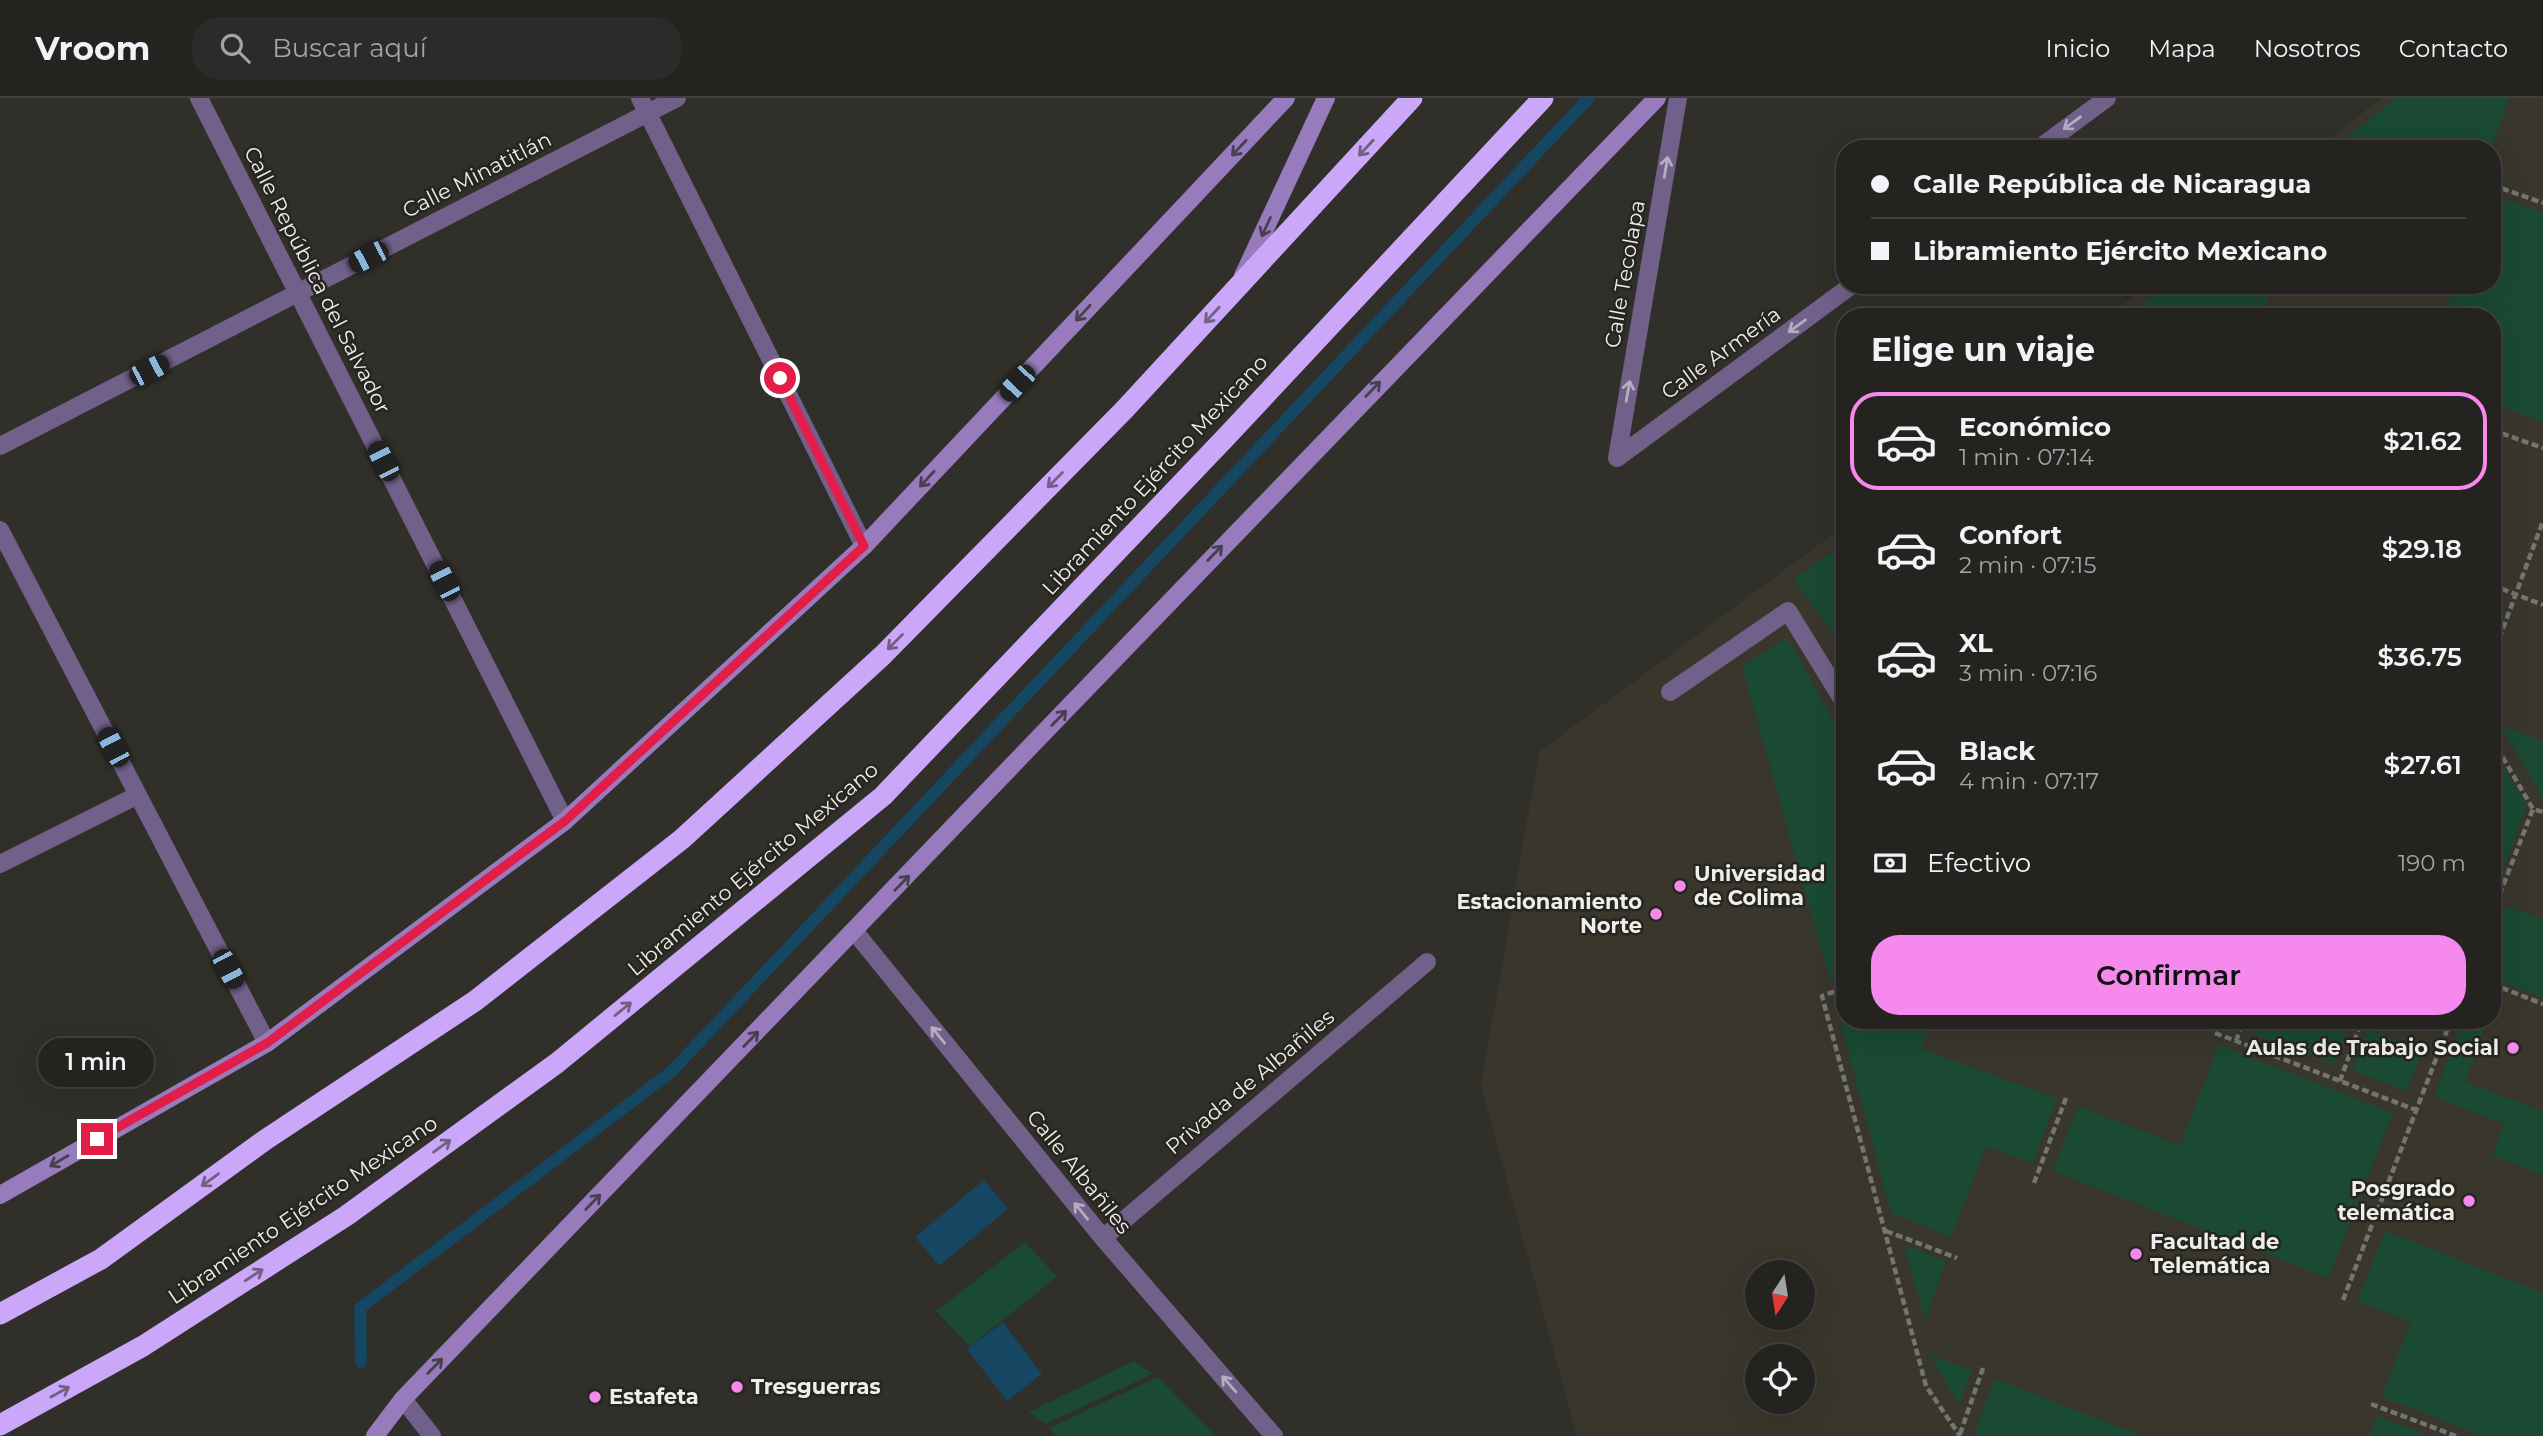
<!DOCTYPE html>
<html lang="es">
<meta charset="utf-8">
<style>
body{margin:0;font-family:Montserrat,sans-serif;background:#2c2b29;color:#f1f3f6;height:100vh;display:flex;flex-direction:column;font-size:26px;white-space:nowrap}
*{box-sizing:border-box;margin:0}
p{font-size:23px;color:#a3a4a5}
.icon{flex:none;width:38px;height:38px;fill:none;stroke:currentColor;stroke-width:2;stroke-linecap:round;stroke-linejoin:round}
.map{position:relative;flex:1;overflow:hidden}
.panel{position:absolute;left:1836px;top:210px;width:665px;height:721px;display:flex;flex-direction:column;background:#242320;border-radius:28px;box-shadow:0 7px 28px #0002,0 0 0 2px #41403e}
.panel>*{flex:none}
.banner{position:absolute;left:1836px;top:42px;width:665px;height:154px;border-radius:28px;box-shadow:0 7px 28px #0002,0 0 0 2px #41403e;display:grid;align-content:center;height:154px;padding:0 35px;background:#242320}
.needle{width:46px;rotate:192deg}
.tools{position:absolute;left:1745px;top:1162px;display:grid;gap:14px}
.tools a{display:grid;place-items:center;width:70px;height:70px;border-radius:50%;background:#242320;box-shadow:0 7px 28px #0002,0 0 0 2px #41403e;font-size:35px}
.end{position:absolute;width:32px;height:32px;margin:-16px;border:9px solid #e11d48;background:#fff;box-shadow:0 0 0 4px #fff}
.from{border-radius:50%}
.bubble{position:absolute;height:49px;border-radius:24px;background:#242320;box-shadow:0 7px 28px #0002,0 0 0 2px #41403e;font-size:23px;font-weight:600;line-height:49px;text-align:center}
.car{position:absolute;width:21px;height:42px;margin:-21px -10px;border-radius:9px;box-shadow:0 0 5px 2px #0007;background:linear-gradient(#222 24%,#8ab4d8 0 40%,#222 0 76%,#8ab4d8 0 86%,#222 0)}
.banner b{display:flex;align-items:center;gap:24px;height:66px;font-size:26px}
.banner b+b{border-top:2px solid #41403e}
.banner i{width:18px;height:18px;background:#f1f3f6}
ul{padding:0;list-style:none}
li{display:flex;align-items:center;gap:21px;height:98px;margin:0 14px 10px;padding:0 21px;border:4px solid transparent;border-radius:28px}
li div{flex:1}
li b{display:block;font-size:26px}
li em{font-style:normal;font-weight:600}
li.on{border-color:#f589ee}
li>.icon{width:63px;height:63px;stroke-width:1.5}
h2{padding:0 35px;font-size:32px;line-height:84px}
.pay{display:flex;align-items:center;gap:18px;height:77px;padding:0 35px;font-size:26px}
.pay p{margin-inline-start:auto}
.button{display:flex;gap:14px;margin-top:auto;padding:14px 35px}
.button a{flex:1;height:80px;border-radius:28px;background:#f589ee;color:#111;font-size:28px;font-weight:600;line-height:80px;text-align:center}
header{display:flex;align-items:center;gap:42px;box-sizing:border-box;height:98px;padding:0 35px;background:#242320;border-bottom:2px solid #41403e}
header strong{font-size:33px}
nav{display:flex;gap:38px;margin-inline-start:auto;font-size:24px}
.search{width:490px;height:63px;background:#2c2b29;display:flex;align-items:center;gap:18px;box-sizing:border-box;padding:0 24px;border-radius:28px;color:#a3a4a5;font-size:26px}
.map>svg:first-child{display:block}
.built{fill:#39372c;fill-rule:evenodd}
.green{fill:#1a4a33}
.water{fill:#154662}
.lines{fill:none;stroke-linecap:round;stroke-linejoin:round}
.stream{stroke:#154662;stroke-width:12}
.path{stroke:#757470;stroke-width:4.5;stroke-dasharray:7 3.5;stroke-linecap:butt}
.lane{stroke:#716089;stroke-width:18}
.street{stroke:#716089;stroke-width:18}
.secondary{stroke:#977bbc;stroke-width:18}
.highway{stroke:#caa7f8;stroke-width:21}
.oneway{stroke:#b6aebf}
.oneway2{stroke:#483f4f}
.oneway3{stroke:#706081}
.route{stroke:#e11d48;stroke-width:9}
.poi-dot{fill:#f589ee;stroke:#262520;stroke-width:2.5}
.labels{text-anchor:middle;stroke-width:5;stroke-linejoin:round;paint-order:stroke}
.street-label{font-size:21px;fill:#efeeeb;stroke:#262520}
.poi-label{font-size:21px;font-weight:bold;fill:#efeeeb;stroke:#262520;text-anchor:start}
</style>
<header>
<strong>Vroom</strong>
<div class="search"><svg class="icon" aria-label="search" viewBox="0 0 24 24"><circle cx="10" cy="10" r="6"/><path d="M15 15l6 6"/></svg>Buscar aquí</div>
<nav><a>Inicio</a><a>Mapa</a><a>Nosotros</a><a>Contacto</a></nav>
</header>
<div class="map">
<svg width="2543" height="1338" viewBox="0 0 2543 1338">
<rect width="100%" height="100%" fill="#302f2a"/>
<path class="built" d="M 2381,0 L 2543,0 L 2543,1338 L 1577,1338 L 1481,988 L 1539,654 L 1844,428 L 1844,922 L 2492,922 L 2492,219 L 2108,219 L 2147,187 L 2492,187 L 2492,51 L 2318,51 ZM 1757,1174 L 1802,1174 L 1802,1220 L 1757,1220 ZM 1757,1258 L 1802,1258 L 1802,1304 L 1757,1304 Z"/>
<path class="green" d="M 2396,0 L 2509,0 L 2491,51 L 2438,51 L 2414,43 L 2411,51 L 2360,51 L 2340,44 Z
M 2492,97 L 2543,115 L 2543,324 L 2492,305 L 2492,219 L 2443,219 L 2455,187 L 2492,187 Z
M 2166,187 L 2272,187 L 2261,219 L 2233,219 L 2222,215 L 2220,219 L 2128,219 Z
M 1834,453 L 1844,457 L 1844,552 L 1794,481 Z
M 1787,540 L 1833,622 L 1844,626 L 1844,768 L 1840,779 L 1844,781 L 1844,876 L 1830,882 L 1742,568 Z
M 2501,628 L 2543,644 L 2543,700 Z
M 2492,651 L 2527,707 L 2498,785 L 2492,782 Z
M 2506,808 L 2543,822 L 2543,900 L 2492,880 L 2492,847 Z
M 1844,908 L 1844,922 L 1932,922 L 1922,951 L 2057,1001 L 2033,1065 L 1986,1048 L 1951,1139 L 1891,1115 L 1837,911 Z
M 2256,922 L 2344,922 L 2350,924 L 2335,966 L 2251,935 Z
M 2463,922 L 2488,922 L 2465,984 L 2543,1014 L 2543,1077 L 2492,1057 L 2504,1026 L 2434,999 Z
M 2368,931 L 2423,952 L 2407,993 L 2353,973 Z
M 2219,947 L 2393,1015 L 2328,1180 L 2053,1073 L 2078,1008 L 2180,1048 Z
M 2385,1133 L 2543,1195 L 2543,1338 L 2483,1338 L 2382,1299 L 2411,1224 L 2358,1203 Z
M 1025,1144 L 1057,1179 L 970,1248 L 936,1213 Z
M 1904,1147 L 1946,1163 L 1925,1223 Z
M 1929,1256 L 1972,1273 L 1959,1307 Z
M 1134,1263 L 1153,1276 L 1045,1326 L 1029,1314 Z
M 1158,1279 L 1216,1338 L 1057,1338 L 1049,1330 Z
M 1995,1281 L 2142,1338 L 1979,1338 L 1976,1331 Z
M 2377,1318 L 2429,1338 L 2370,1338 Z"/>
<path class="water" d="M 984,1082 L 1008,1111 L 939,1168 L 915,1139 Z
M 1003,1224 L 1042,1276 L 1007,1303 L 967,1251 Z"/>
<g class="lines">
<path class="stream" d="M 361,1264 L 360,1210 L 671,974 L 1589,0"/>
<path class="path" d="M 2492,87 L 2543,105
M 2492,332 L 2543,350
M 2492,487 L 2543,507
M 2492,560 L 2543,423
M 2492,641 L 2533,711 L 2543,714
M 2492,816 L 2533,711
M 2492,886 L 2543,906
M 1844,890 L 1822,898 L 1926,1288 L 1960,1338
M 2215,935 L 2416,1012
M 2236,943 L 2244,922
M 2340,983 L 2359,930
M 2034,1085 L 2066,1000
M 1886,1133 L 1957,1160
M 2343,1202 L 2451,922
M 2371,1306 L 2456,1338
M 1960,1336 L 1983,1270"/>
<path class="lane" d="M 1670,594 L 1788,513 L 1844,604"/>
<path class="street" d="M 199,0 L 565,723
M 640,0 L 864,448
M 2038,51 L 2107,0
M 0,348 L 677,0
M 1617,360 L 1678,0
M 1617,360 L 1852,187
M 0,432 L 267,945
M 0,766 L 138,697
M 855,834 L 1103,1140 L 1274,1338
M 1103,1140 L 1427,864
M 403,1301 L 432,1338"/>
<path class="secondary" d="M 1243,178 L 1326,0
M 0,1097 L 267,945 L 565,723 L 864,448 L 1286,0
M 375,1338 L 403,1301 C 822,868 1236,431 1657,0"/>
<path class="highway" d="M 0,1216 L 101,1161 L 265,1042 L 475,903 L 682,741 L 883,557 L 1125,311 L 1412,0
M 0,1327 L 143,1248 L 346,1118 L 557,965 L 883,698 L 1226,339 L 1543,0"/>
</g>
<defs><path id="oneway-shaft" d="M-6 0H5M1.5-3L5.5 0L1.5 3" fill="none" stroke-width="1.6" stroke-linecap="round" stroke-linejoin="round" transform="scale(1.75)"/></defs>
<g class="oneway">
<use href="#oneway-shaft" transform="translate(2072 25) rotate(144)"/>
<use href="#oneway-shaft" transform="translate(1666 69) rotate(-80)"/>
<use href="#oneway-shaft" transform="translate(1797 228) rotate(144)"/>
<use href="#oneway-shaft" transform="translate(1628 293) rotate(-80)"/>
<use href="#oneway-shaft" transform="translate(938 937) rotate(-129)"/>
<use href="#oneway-shaft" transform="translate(1081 1113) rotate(-129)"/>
<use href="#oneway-shaft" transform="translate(1229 1286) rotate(-131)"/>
</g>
<g class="oneway2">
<use href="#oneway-shaft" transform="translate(1239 50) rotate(133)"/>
<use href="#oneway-shaft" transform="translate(1266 129) rotate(115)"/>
<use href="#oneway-shaft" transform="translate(1083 215) rotate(133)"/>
<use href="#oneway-shaft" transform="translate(1373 291) rotate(-46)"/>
<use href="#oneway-shaft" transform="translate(927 381) rotate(133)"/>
<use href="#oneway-shaft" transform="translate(1215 455) rotate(-46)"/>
<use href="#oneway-shaft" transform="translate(1059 620) rotate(-46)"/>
<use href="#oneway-shaft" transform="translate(902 785) rotate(-46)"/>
<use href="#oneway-shaft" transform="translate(751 941) rotate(-46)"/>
<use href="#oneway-shaft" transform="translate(59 1063) rotate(150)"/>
<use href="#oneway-shaft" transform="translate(593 1104) rotate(-46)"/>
<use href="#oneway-shaft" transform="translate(435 1268) rotate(-46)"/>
</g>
<g class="oneway3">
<use href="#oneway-shaft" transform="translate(1366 50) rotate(133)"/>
<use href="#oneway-shaft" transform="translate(1212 217) rotate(133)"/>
<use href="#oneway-shaft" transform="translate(1055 382) rotate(135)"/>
<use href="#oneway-shaft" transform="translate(895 544) rotate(135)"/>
<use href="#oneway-shaft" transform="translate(623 911) rotate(-39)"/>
<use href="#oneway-shaft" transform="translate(442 1048) rotate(-36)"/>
<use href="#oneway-shaft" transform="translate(210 1082) rotate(144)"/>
<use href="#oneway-shaft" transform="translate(254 1177) rotate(-33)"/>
<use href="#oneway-shaft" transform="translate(60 1294) rotate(-29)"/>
</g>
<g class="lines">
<path class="route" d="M 97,1041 L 267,945 L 565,723 L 864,448 L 780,280"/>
</g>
<g class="poi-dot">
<circle cx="1680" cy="788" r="7"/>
<circle cx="1656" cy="816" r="7"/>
<circle cx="2513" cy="950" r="7"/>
<circle cx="2469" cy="1103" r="7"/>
<circle cx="2136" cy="1156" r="7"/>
<circle cx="737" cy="1289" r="7"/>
<circle cx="595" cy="1299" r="7"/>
</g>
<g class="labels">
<g class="street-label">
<text transform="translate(477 77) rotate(-27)" y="7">Calle Minatitlán</text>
<text transform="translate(1625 176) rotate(-80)" y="7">Calle Tecolapa</text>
<text transform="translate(317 182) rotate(63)" y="7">Calle República del Salvador</text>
<text transform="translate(1721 255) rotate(-36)" y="7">Calle Armería</text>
<text transform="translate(1155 377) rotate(-47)" y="7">Libramiento Ejército Mexicano</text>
<text transform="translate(753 771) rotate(-40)" y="7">Libramiento Ejército Mexicano</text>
<text transform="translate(1250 984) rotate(-40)" y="7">Privada de Albañiles</text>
<text transform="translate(1079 1074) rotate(51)" y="7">Calle Albañiles</text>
<text transform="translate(303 1112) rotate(-34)" y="7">Libramiento Ejército Mexicano</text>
</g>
<g class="poi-label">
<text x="1694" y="783">Universidad<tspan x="1694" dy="24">de Colima</tspan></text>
<text x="1642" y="811" text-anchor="end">Estacionamiento<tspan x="1642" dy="24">Norte</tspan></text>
<text x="2499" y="957" text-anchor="end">Aulas de Trabajo Social</text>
<text x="2455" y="1098" text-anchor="end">Posgrado<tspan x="2455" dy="24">telemática</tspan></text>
<text x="2150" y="1151">Facultad de<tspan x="2150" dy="24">Telemática</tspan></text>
<text x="751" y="1296">Tresguerras</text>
<text x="609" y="1306">Estafeta</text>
</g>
</g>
</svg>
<div class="tools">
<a><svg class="needle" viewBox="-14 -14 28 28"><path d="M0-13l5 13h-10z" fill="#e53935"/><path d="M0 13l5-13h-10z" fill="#a3a4a5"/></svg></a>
<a><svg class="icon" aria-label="locate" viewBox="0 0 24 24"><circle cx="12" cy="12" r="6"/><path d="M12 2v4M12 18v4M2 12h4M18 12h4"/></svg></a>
</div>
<i class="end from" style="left:780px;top:280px"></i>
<i class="end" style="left:97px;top:1041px"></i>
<div class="bubble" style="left:38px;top:940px;width:116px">1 min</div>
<i class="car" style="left:368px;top:159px;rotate:243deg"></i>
<i class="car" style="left:149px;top:272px;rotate:63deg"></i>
<i class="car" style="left:1017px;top:285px;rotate:223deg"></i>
<i class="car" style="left:383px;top:363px;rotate:333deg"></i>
<i class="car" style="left:444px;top:483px;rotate:333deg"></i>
<i class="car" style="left:113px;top:649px;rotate:332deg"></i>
<i class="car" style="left:228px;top:871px;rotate:152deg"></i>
<div class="banner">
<b><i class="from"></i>Calle República de Nicaragua</b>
<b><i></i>Libramiento Ejército Mexicano</b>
</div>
<section class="panel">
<h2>Elige un viaje</h2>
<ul>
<li class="on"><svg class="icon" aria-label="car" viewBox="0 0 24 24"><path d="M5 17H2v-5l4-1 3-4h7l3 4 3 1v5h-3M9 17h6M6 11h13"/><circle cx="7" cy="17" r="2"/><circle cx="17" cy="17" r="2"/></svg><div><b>Económico</b><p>1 min · 07:14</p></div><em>$21.62</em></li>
<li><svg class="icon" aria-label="car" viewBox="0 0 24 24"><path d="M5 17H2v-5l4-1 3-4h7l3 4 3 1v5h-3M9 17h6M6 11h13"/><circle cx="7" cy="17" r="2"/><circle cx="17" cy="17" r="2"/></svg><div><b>Confort</b><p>2 min · 07:15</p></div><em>$29.18</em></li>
<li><svg class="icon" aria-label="car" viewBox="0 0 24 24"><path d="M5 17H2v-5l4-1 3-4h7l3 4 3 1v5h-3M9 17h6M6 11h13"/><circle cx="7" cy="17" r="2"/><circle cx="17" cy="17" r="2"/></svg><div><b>XL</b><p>3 min · 07:16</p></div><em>$36.75</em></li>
<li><svg class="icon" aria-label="car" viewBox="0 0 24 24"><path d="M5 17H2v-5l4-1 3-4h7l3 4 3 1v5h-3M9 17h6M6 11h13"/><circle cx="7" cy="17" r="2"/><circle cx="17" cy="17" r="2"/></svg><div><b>Black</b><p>4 min · 07:17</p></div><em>$27.61</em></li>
</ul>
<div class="pay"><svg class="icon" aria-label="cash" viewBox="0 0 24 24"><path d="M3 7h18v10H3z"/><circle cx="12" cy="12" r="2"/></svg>Efectivo<p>190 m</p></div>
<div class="button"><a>Confirmar</a></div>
</section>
</div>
